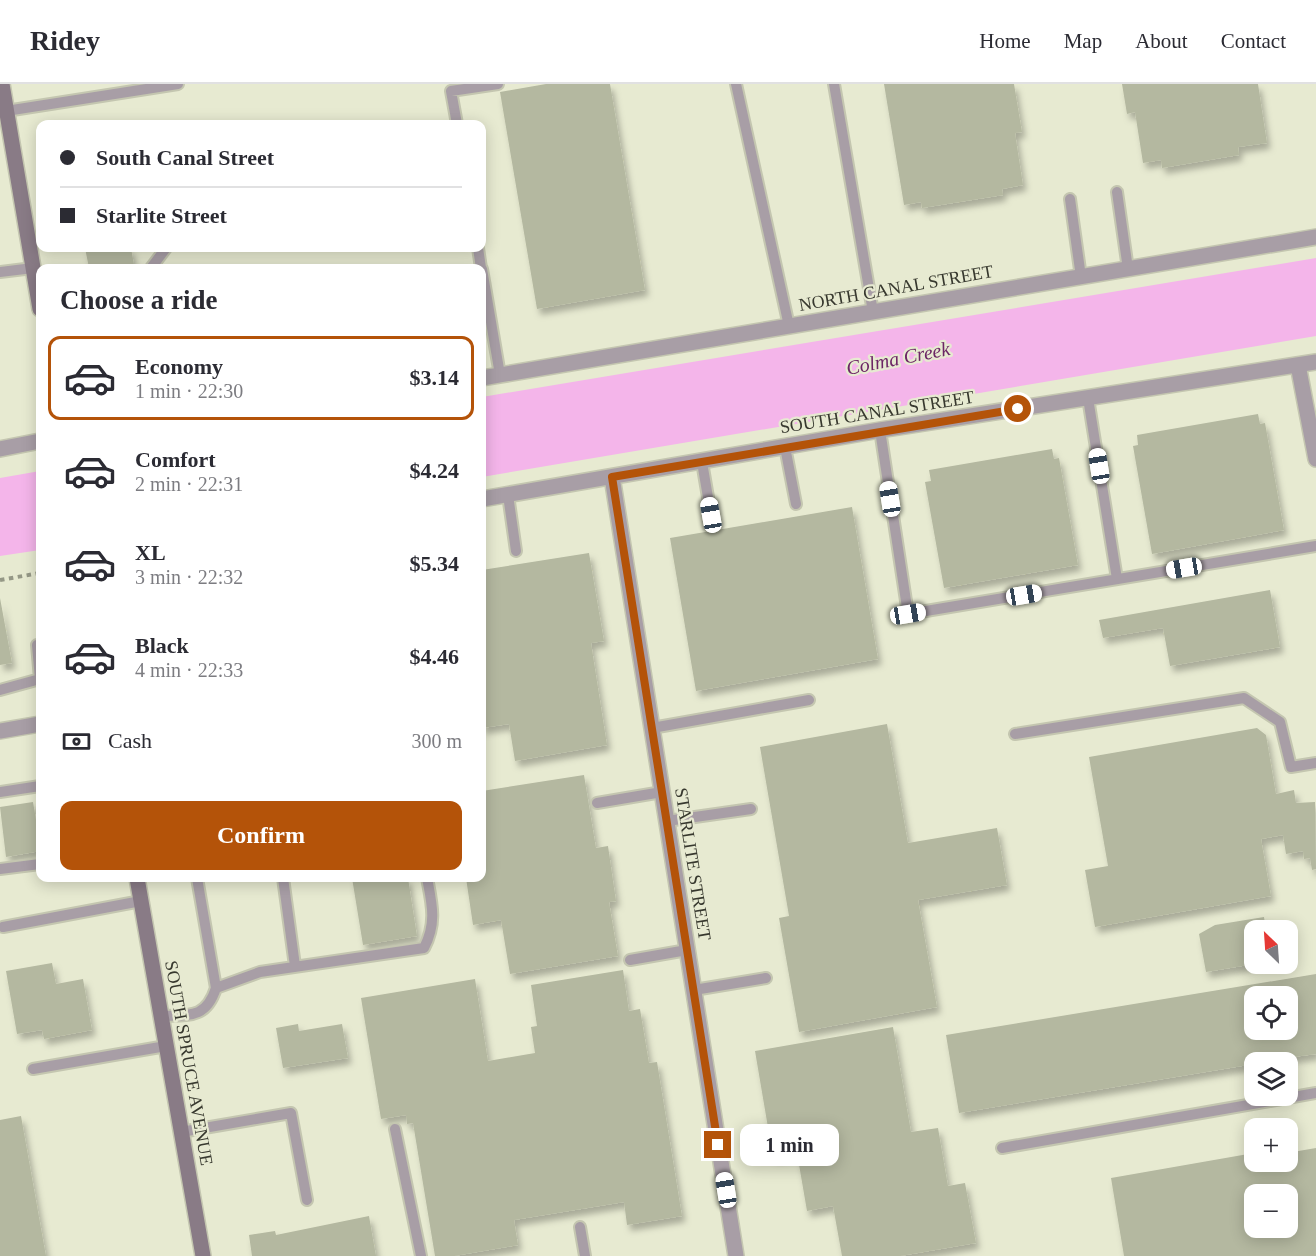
<!DOCTYPE html>
<meta charset="utf-8">
<style>
body{margin:0;font-family:"Times New Roman",serif;background:#f2f2f3;color:#2b2b33;height:100vh;display:flex;flex-direction:column;font-size:22px;white-space:nowrap}
*{box-sizing:border-box;margin:0}
p{font-size:20px;color:#7c7c81}
.icon{flex:none;width:33px;height:33px;fill:none;stroke:currentColor;stroke-width:2;stroke-linecap:round;stroke-linejoin:round}
.map{position:relative;flex:1;overflow:hidden}
.sheet{position:absolute;left:36px;top:180px;width:450px;height:618px;display:flex;flex-direction:column;background:#fff;border-radius:12px;box-shadow:0 3px 15px #0003}
.sheet>*{flex:none}
.banner{position:absolute;left:36px;top:36px;width:450px;height:132px;border-radius:12px;box-shadow:0 3px 15px #0003;display:grid;align-content:center;height:132px;padding:0 24px;background:#fff}
.needle{width:39px;rotate:335deg}
.tools{position:absolute;left:1244px;top:836px;display:grid;gap:12px}
.tools a{display:grid;place-items:center;width:54px;height:54px;border-radius:12px;background:#fff;box-shadow:0 3px 15px #0003;font-size:30px}
.end{position:absolute;width:27px;height:27px;margin:-14px;border:8px solid #b45309;background:#fff;box-shadow:0 0 0 3px #fff}
.from{border-radius:50%}
.bubble{position:absolute;height:42px;border-radius:12px;background:#fff;box-shadow:0 3px 15px #0003;font-size:20px;font-weight:600;line-height:42px;text-align:center}
.car{position:absolute;width:18px;height:36px;margin:-18px -9px;border-radius:8px;box-shadow:0 0 4px 2px #0007;background:linear-gradient(#fff 24%,#345 0 40%,#fff 0 76%,#345 0 86%,#fff 0)}
.banner b{display:flex;align-items:center;gap:21px;height:57px;font-size:22px}
.banner b+b{border-top:2px solid #e1e1e2}
.banner i{width:15px;height:15px;background:#2b2b33}
ul{padding:0;list-style:none}
li{display:flex;align-items:center;gap:18px;height:84px;margin:0 12px 9px;padding:0 12px;border:3px solid transparent;border-radius:12px}
li div{flex:1}
li b{display:block;font-size:22px}
li em{font-style:normal;font-weight:600}
li.on{border-color:#b45309}
li>.icon{width:54px;height:54px;stroke-width:1.5}
h2{padding:0 24px;font-size:27px;line-height:72px}
.pay{display:flex;align-items:center;gap:15px;height:66px;padding:0 24px;font-size:22px}
.pay p{margin-inline-start:auto}
.primary-button{display:flex;gap:12px;margin-top:auto;padding:12px 24px}
.primary-button a{flex:1;height:69px;border-radius:12px;background:#b45309;color:#fff;font-size:24px;font-weight:600;line-height:69px;text-align:center}
header{display:flex;align-items:center;gap:36px;box-sizing:border-box;height:84px;padding:0 30px;background:#fff;border-bottom:2px solid #e1e1e2}
header strong{font-size:28px}
nav{display:flex;gap:33px;margin-inline-start:auto;font-size:21px}
.map>svg:first-child{display:block}
.water{fill:#f4b5ea}
.building{fill:#b4b8a0;fill-rule:evenodd;filter:url(#shadow)}
.lines{fill:none;stroke-linecap:round;stroke-linejoin:round}
.service-casing{stroke:#c4c6b0;stroke-width:14}
.minor-casing{stroke:#c4c6b0;stroke-width:18}
.secondary-casing{stroke:#c4c6b0;stroke-width:18}
.path{stroke:#959886;stroke-width:4;stroke-dasharray:4.5 4.5;stroke-linecap:butt}
.service{stroke:#a89ea6;stroke-width:10}
.minor{stroke:#a89ea6;stroke-width:15}
.secondary{stroke:#897b86;stroke-width:15}
.route{stroke:#b45309;stroke-width:8}
.labels{text-anchor:middle;stroke-width:4.5;stroke-linejoin:round;paint-order:stroke}
.street-label{font-size:18px;fill:#37382e;stroke:#e7ead1}
.water-label{font-size:20px;font-style:italic;fill:#6c2565;stroke:#e7ead1}
</style>
<header>
<strong>Ridey</strong>
<nav><a>Home</a><a>Map</a><a>About</a><a>Contact</a></nav>
</header>
<div class="map">
<svg width="1316" height="1172" viewBox="0 0 1316 1172">
<defs>
<filter id="shadow"><feDropShadow dx="3.5" dy="6" stdDeviation="3" flood-color="#0004"/></filter>
</defs>
<rect width="100%" height="100%" fill="#e7ead1"/>
<path class="water" d="M 1316,174 L 1316,252 L 482,393 L 482,313 Z
M 40,387 L 40,466 L 0,472 L 0,394 Z"/>
<path class="building" d="M 546,0 L 610,0 L 645,206 L 537,225 L 500,8 Z
M 884,0 L 1014,0 L 1022,48 L 1015,49 L 1023,101 L 1002,105 L 1003,111 L 922,124 L 921,118 L 904,121 Z
M 1122,0 L 1258,0 L 1267,59 L 1238,63 L 1239,71 L 1162,84 L 1161,76 L 1143,79 L 1135,28 L 1127,30 Z
M 85,164 L 131,164 L 134,181 L 89,184 Z
M 1258,330 L 1260,340 L 1265,339 L 1284,446 L 1152,470 L 1133,362 L 1138,361 L 1137,351 Z
M 1052,365 L 1054,375 L 1059,374 L 1078,481 L 944,504 L 925,398 L 931,397 L 929,386 Z
M 852,423 L 878,575 L 696,607 L 670,454 Z
M 589,469 L 604,557 L 591,559 L 607,661 L 515,677 L 509,640 L 482,644 L 482,486 Z
M 1270,506 L 1280,563 L 1170,582 L 1163,544 L 1103,554 L 1099,536 Z
M 0,514 L 12,579 L 0,581 Z
M 887,640 L 908,759 L 997,744 L 1007,801 L 918,816 L 937,923 L 799,948 L 779,834 L 789,832 L 760,663 Z
M 1257,644 L 1266,651 L 1276,710 L 1294,706 L 1296,719 L 1315,718 L 1316,785 L 1312,786 L 1310,774 L 1304,775 L 1303,767 L 1286,770 L 1283,751 L 1261,755 L 1271,812 L 1095,843 L 1085,786 L 1108,782 L 1089,673 Z
M 584,691 L 596,764 L 608,762 L 616,817 L 609,818 L 618,872 L 510,890 L 501,836 L 473,841 L 466,794 L 482,794 L 482,707 Z
M 33,718 L 36,736 L 40,735 L 40,767 L 6,773 L 0,723 Z
M 352,794 L 408,794 L 417,852 L 363,861 Z
M 1264,833 L 1266,846 L 1254,846 L 1254,880 L 1206,888 L 1199,850 L 1215,841 Z
M 52,879 L 56,900 L 83,895 L 92,946 L 44,955 L 42,946 L 17,950 L 6,887 Z
M 623,886 L 629,927 L 640,925 L 649,979 L 657,978 L 682,1132 L 627,1141 L 624,1118 L 514,1136 L 518,1161 L 454,1172 L 435,1172 L 413,1039 L 407,1040 L 406,1031 L 381,1035 L 361,914 L 475,895 L 488,977 L 535,969 L 531,943 L 537,942 L 531,901 Z
M 1316,890 L 1316,970 L 1254,978 L 1254,980 L 959,1029 L 946,951 ZM 1254,912 L 1287,912 L 1287,945 L 1254,945 Z
M 298,940 L 299,947 L 342,940 L 348,974 L 283,984 L 276,944 Z
M 893,943 L 911,1048 L 938,1044 L 948,1102 L 965,1099 L 976,1159 L 900,1172 L 842,1172 L 833,1122 L 807,1127 L 797,1069 L 773,1073 L 755,967 Z
M 21,1032 L 46,1172 L 0,1172 L 0,1036 Z
M 1316,1064 L 1316,1172 L 1124,1172 L 1111,1094 L 1254,1069 L 1254,1077 L 1287,1077 L 1287,1069 ZM 1254,1110 L 1287,1110 L 1287,1143 L 1254,1143 Z
M 369,1132 L 376,1172 L 252,1172 L 249,1151 L 275,1147 L 276,1151 Z"/>
<g class="lines">
<defs>
<path id="service" d="M 736,0 L 789,242
M 834,0 L 873,228
M 6,27 L 178,0
M 457,40 L 451,7 L 498,0
M 1117,108 L 1128,185
M 1070,115 L 1081,193
M 478,164 L 481,184
M 151,184 L 166,164
M 482,185 L 500,291
M 0,188 L 33,184
M 1088,314 L 1117,495
M 880,346 L 908,530 L 1316,462
M 785,363 L 796,420
M 702,378 L 711,431
M 508,411 L 516,467
M 0,606 L 40,595 L 37,561 L 40,561
M 652,644 L 809,616
M 1015,650 L 1244,614 L 1280,638 L 1291,683 L 1316,679
M 0,708 L 40,702
M 597,719 L 662,708
M 667,737 L 751,725
M 0,785 L 40,780
M 283,794 L 295,882
M 3,843 L 141,817
M 630,876 L 687,866
M 216,904 L 260,888 L 424,864 C 437,839 432,820 427,794
M 694,906 L 766,894
M 161,932 C 189,931 206,935 216,904 L 197,794
M 33,985 L 166,962
M 395,1045 L 421,1172
M 181,1048 L 291,1029 L 307,1116
M 1002,1064 L 1316,1009
M 580,1143 L 585,1172"/>
<path id="minor" d="M 1298,281 L 1316,375
M 482,294 L 1316,153
M 0,365 L 40,357
M 612,393 L 736,1172
M 482,415 L 880,346 L 1316,278
M 0,647 L 40,640"/>
<path id="secondary" d="M 2,0 L 40,225
M 137,794 L 203,1172"/>
</defs>
<use href="#service" class="service-casing"/>
<use href="#minor" class="minor-casing"/>
<use href="#secondary" class="secondary-casing"/>
<path class="path" d="M 0,496 L 40,489"/>
<use href="#service" class="service"/>
<use href="#minor" class="minor"/>
<use href="#secondary" class="secondary"/>
</g>
<g class="lines">
<path class="route" d="M 718,1061 L 612,393 L 1018,325"/>
</g>
<g class="labels">
<g class="street-label">
<text transform="translate(896 204) rotate(-10)" y="6">NORTH CANAL STREET</text>
<text transform="translate(877 328) rotate(-9)" y="6">SOUTH CANAL STREET</text>
<text transform="translate(693 780) rotate(81)" y="6">STARLITE STREET</text>
<text transform="translate(189 979) rotate(80)" y="6">SOUTH SPRUCE AVENUE</text>
</g>
<g class="water-label">
<text transform="translate(898 274) rotate(-11)" y="7">Colma Creek</text>
</g>
</g>
</svg>
<div class="tools">
<a><svg class="needle" viewBox="-14 -14 28 28"><path d="M0-13l5 13h-10z" fill="#e53935"/><path d="M0 13l5-13h-10z" fill="#7c7c81"/></svg></a>
<a><svg class="icon" aria-label="locate" viewBox="0 0 24 24"><circle cx="12" cy="12" r="6"/><path d="M12 2v4M12 18v4M2 12h4M18 12h4"/></svg></a>
<a><svg class="icon" aria-label="layers" viewBox="0 0 24 24"><path d="M12 4l9 5-9 5-9-5zM3 14l9 5 9-5"/></svg></a>
<a>+</a>
<a>−</a>
</div>
<i class="end from" style="left:1018px;top:325px"></i>
<i class="end" style="left:718px;top:1061px"></i>
<div class="bubble" style="left:740px;top:1040px;width:99px">1 min</div>
<i class="car" style="left:1099px;top:382px;rotate:351deg"></i>
<i class="car" style="left:890px;top:415px;rotate:351deg"></i>
<i class="car" style="left:711px;top:431px;rotate:350deg"></i>
<i class="car" style="left:1184px;top:484px;rotate:261deg"></i>
<i class="car" style="left:1024px;top:511px;rotate:81deg"></i>
<i class="car" style="left:908px;top:530px;rotate:81deg"></i>
<i class="car" style="left:726px;top:1106px;rotate:351deg"></i>
<div class="banner">
<b><i class="from"></i>South Canal Street</b>
<b><i></i>Starlite Street</b>
</div>
<section class="sheet">
<h2>Choose a ride</h2>
<ul>
<li class="on"><svg class="icon" aria-label="car" viewBox="0 0 24 24"><path d="M5 17H2v-5l4-1 3-4h7l3 4 3 1v5h-3M9 17h6M6 11h13"/><circle cx="7" cy="17" r="2"/><circle cx="17" cy="17" r="2"/></svg><div><b>Economy</b><p>1 min · 22:30</p></div><em>$3.14</em></li>
<li><svg class="icon" aria-label="car" viewBox="0 0 24 24"><path d="M5 17H2v-5l4-1 3-4h7l3 4 3 1v5h-3M9 17h6M6 11h13"/><circle cx="7" cy="17" r="2"/><circle cx="17" cy="17" r="2"/></svg><div><b>Comfort</b><p>2 min · 22:31</p></div><em>$4.24</em></li>
<li><svg class="icon" aria-label="car" viewBox="0 0 24 24"><path d="M5 17H2v-5l4-1 3-4h7l3 4 3 1v5h-3M9 17h6M6 11h13"/><circle cx="7" cy="17" r="2"/><circle cx="17" cy="17" r="2"/></svg><div><b>XL</b><p>3 min · 22:32</p></div><em>$5.34</em></li>
<li><svg class="icon" aria-label="car" viewBox="0 0 24 24"><path d="M5 17H2v-5l4-1 3-4h7l3 4 3 1v5h-3M9 17h6M6 11h13"/><circle cx="7" cy="17" r="2"/><circle cx="17" cy="17" r="2"/></svg><div><b>Black</b><p>4 min · 22:33</p></div><em>$4.46</em></li>
</ul>
<div class="pay"><svg class="icon" aria-label="cash" viewBox="0 0 24 24"><path d="M3 7h18v10H3z"/><circle cx="12" cy="12" r="2"/></svg>Cash<p>300 m</p></div>
<div class="primary-button"><a>Confirm</a></div>
</section>
</div>
